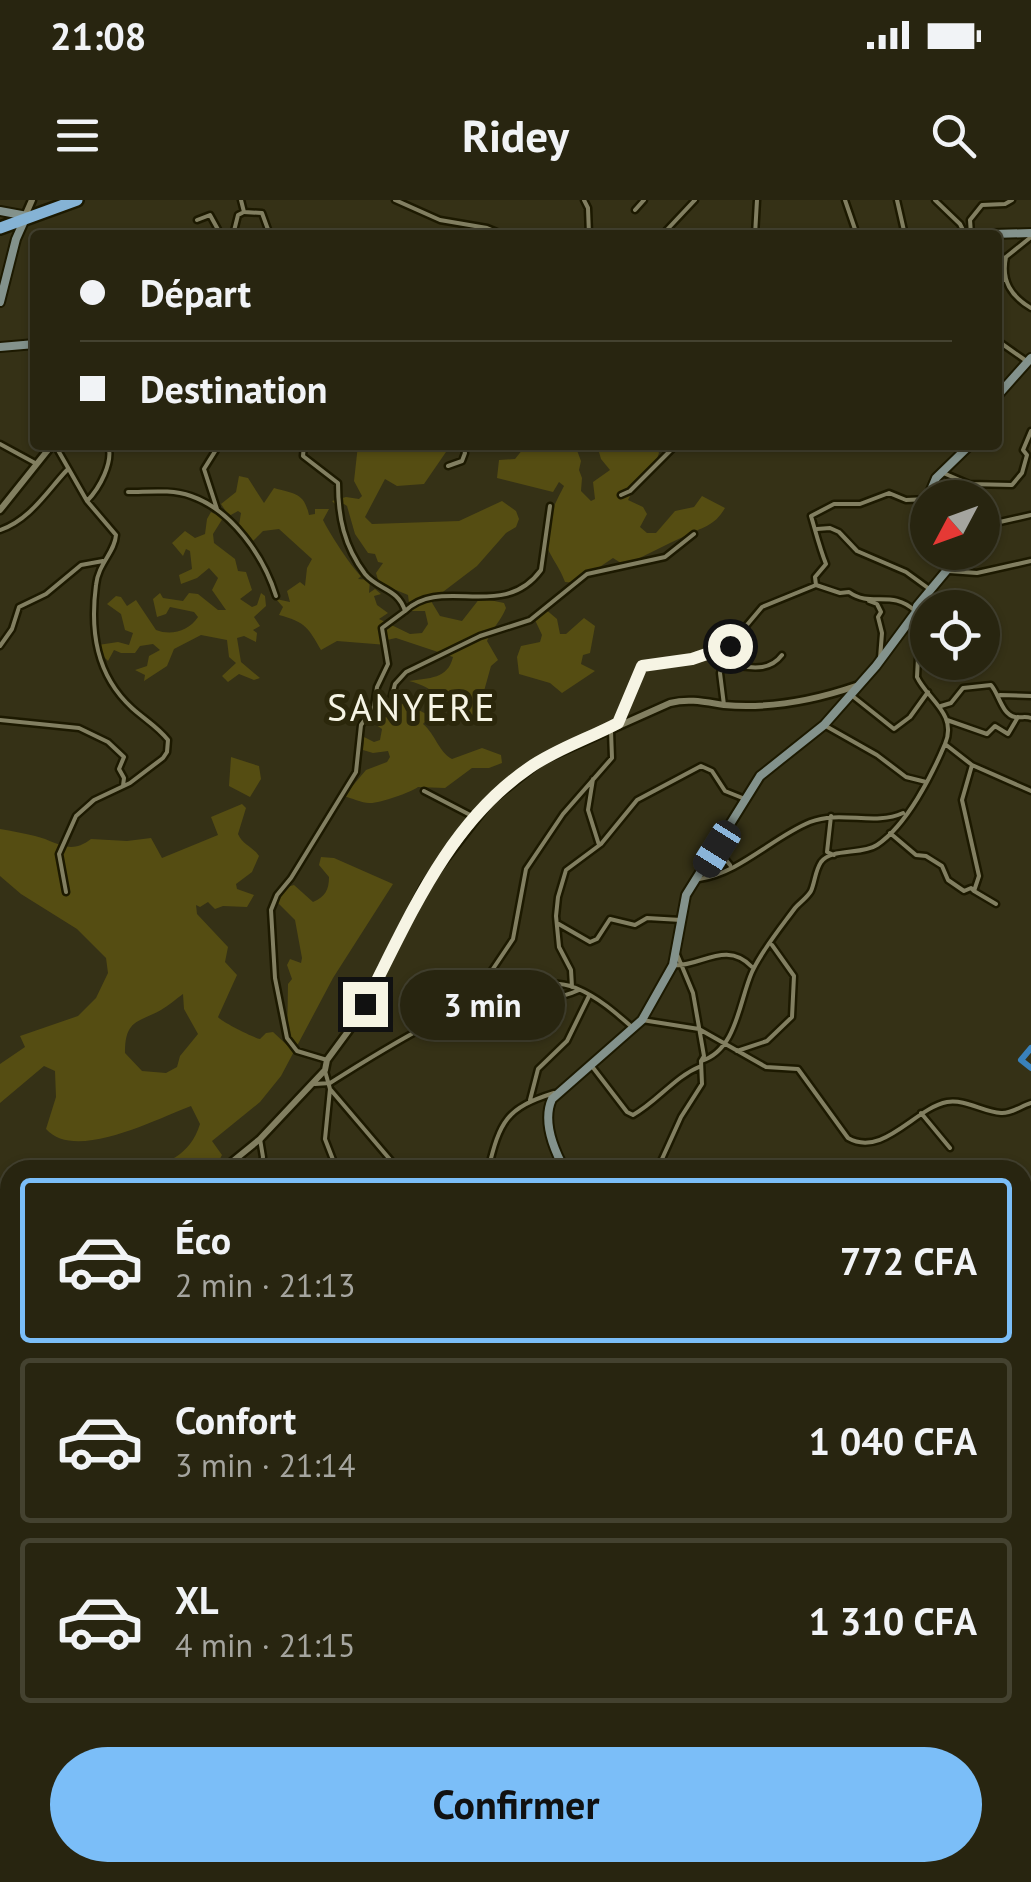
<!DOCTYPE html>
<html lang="fr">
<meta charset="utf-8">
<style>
body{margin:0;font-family:"PT Sans",sans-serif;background:#34311e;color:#f1f3f6;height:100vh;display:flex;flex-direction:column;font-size:38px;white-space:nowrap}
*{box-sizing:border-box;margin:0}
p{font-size:32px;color:#a5a59f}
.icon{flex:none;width:55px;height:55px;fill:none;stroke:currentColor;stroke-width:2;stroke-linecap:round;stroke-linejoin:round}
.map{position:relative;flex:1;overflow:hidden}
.side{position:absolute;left:0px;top:960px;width:1032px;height:722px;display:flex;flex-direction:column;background:#282510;border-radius:30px 30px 0 0;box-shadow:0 2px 8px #0004,0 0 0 2px #444230}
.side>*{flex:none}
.banner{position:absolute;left:30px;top:30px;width:972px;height:220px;border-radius:10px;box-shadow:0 2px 8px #0004,0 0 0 2px #444230;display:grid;align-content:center;height:220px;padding:0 50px;background:#282510}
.needle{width:65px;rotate:229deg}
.tools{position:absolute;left:910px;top:280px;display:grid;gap:20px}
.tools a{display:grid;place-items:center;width:90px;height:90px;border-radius:50%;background:#282510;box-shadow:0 2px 8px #0004,0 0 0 2px #444230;font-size:50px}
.end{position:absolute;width:45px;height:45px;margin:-22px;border:12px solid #f6f4e4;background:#111;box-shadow:0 0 0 5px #111}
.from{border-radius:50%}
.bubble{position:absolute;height:70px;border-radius:35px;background:#282510;box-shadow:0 2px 8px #0004,0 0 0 2px #444230;font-size:32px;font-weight:700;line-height:70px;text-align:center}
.car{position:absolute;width:30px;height:60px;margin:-30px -15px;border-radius:12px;box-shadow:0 0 8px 2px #0007;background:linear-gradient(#222 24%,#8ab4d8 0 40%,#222 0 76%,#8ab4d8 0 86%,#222 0)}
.banner b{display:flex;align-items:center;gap:35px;height:95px;font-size:38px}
.banner b+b{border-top:2px solid #444230}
.banner i{width:25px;height:25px;background:#f1f3f6}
ul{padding:18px 0 0;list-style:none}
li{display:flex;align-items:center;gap:30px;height:165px;margin:0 20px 15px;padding:0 30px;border:5px solid #444230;border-radius:10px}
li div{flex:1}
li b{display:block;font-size:38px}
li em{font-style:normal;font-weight:700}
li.on{border-color:#7bbef8}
li>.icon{width:90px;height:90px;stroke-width:1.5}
.action{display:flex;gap:20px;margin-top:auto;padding:20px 50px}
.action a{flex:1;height:115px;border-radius:60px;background:#7bbef8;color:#111;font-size:40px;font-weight:700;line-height:115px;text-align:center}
.status{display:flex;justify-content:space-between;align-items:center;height:70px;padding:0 50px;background:#282510;direction:ltr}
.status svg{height:28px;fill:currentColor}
header{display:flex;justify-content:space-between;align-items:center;height:130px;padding:0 50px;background:#282510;font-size:45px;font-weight:700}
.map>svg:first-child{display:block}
.green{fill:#554d12;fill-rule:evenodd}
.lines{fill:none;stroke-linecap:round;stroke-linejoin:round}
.river{stroke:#3981bb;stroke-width:6}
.minor-casing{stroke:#1c1900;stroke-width:9}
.tertiary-casing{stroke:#1c1900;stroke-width:11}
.secondary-casing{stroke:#1c1900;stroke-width:12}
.trunk-casing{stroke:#1c1900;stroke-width:16}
.minor{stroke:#827f61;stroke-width:4}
.tertiary{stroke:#827f61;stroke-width:6}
.secondary{stroke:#83928c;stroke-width:8}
.trunk{stroke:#85b3d5;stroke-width:11}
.route{stroke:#f6f4e4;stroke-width:12}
.labels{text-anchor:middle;stroke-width:10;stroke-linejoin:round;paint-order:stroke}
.quarter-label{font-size:38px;letter-spacing:2.5px;fill:#f6f4e4;stroke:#2b270b}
</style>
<div class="status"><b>21:08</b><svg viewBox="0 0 49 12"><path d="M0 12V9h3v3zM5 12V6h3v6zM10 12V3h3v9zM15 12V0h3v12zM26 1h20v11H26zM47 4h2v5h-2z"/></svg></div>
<header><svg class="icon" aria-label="menu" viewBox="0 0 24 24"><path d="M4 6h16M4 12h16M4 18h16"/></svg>Ridey<svg class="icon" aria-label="search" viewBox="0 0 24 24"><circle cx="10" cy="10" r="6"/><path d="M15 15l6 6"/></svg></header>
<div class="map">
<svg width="1031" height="1682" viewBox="0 0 1031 1682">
<rect width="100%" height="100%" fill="#353116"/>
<path class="green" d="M 358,245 L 443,245 L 446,252 L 424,284 L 397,286 L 385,279 L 365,317 L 372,324 L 459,321 L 502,301 L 516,311 L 519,319 L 516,327 L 506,333 L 477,366 L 431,401 L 440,416 L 462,421 L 480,398 L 504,403 L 506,408 C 501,421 492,428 487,441 L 498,460 L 491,466 L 479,509 L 472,515 C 448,508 436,487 409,481 C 429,478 448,479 453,457 L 396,438 L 387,440 L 387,445 L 337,441 L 321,450 C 309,429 306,422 279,415 L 283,407 L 276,399 L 290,402 L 287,391 L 300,382 L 305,386 L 307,368 L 312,359 L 279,329 L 263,331 L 248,346 L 238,331 L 241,313 L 238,311 L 229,316 L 221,304 L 236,292 L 239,276 L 248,278 L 264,303 L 274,288 C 294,294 304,292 309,315 L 315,314 L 315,309 L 329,309 L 323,320 C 328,331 352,368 361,376 L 358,379 L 370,380 L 369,393 L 375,389 L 381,394 L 374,396 L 377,405 L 388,413 L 379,419 L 410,434 L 422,433 L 428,424 L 425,411 L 410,411 L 408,395 L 379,383 L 376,373 L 383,363 L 378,362 L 375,354 L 368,353 L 355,334 L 347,306 L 344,304 L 337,306 L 332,301 L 346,297 L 359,299 L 362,296 L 354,281 Z
M 518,245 L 575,245 L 581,261 L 579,270 L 582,278 L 581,291 L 591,301 L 595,299 L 593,282 L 610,270 L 601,259 L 597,245 L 655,245 L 659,253 L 651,275 L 633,290 L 628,300 L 643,307 L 647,314 L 640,327 L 647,333 L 656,333 L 675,311 L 694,307 L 702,296 L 725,308 C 714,327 702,327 685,336 C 665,345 645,356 624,365 L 613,358 L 576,383 L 565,382 C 560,368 552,359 547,347 C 540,330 556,302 564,286 L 559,282 L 553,292 L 497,278 L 499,260 L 515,259 L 523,249 Z
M 211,312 L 223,318 L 213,334 L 214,343 L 235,359 L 238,371 L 246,372 L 252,390 L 240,399 L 252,407 L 257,405 L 261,393 L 265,396 L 266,406 L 254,417 L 260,426 L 253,430 L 257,433 L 256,442 L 244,436 L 237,438 L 241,462 L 260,478 L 254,480 L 239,474 L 228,482 L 222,476 L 236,463 L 229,457 L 227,440 L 201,435 L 174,449 L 167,466 L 144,481 L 145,475 L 135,470 L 147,466 L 149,456 L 160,450 L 153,444 L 140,446 L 135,453 L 121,453 L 114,450 L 108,461 L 100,453 L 98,445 L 118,442 L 129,445 L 133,433 L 125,430 L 121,414 L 107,404 L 116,396 L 121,397 L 127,406 L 136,400 L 156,430 C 171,436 189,431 198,417 L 194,412 L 170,407 L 166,414 L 157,417 L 153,399 L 160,393 L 163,398 L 183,401 L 189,393 L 198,394 L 218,410 L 226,410 L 212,390 L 218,378 L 209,368 L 197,378 L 181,384 L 179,375 L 192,369 L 190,351 L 186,349 L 183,356 L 172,343 L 185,331 L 195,338 L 205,334 L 207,319 Z
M 544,408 L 557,419 L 560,434 L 566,434 L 584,418 L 595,426 L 590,453 L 583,455 L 581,464 L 595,471 L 562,493 L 550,483 L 519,474 L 517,457 L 521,446 L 540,442 L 542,435 L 535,420 Z
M 374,503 L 407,504 L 430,516 L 423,524 C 436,535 438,551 452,559 L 482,548 L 501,555 L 502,563 L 489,568 L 472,568 L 445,588 L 418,587 C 412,592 378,604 369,603 C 362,603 351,598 344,596 L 366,570 L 387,562 L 390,557 L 388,551 L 373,553 L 363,550 L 364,537 L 374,542 L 380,540 L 382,529 L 375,524 Z
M 231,557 L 259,566 L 261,579 L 250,597 L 229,586 Z
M 242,604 L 246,608 L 238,634 C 243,645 252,646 259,656 L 252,672 L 236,684 L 237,689 L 254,695 L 247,707 L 223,706 L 215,709 L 208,702 L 200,707 L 196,705 L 197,714 L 228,747 L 225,762 L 237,775 L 218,817 C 222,822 254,838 260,839 L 266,833 L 273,832 L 287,845 L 288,784 L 292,779 L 287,765 L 290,759 L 301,763 L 302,758 L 295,720 L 276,701 L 280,689 L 294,685 L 313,702 C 325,697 329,690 329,677 L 319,665 L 321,657 L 334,658 L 393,684 L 333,778 L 281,876 L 260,902 L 212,941 L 222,955 L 214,970 L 135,970 C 166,965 190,956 200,924 L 191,906 C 156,919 75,962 46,929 L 56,897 L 55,871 L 44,866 L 0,903 L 0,864 L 25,847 L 20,836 L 78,816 L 96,798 L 108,773 L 106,758 L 77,729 L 21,694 L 0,676 L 0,629 C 12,631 23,633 35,636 C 57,641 69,656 91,639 L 127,641 L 151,638 L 162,658 L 218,635 L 211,617 ZM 183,794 L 184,809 L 198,834 L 180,856 L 177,867 L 166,873 L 142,871 L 125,853 C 125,820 137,823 161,810 C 168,806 176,799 183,794 Z"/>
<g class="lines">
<path class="river" d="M 1031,848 L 1021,860 L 1031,868
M 1022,1091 L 1028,1088 L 1031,1056"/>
<defs>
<path id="minor" d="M 241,0 L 244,12
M 395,0 L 440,20 L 487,28 L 504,35
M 584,0 L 588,8 L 589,35
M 845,0 L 857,35
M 897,0 L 905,35
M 935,0 L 960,24 L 965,34
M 635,10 L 644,0
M 244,12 L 262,13 L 270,35
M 197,20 L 210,15 L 221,35
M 971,34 L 970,20 L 982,5 L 1005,4 L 1012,0
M 233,35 L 238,15 L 242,13
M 662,35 L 695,0
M 755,35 L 757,0
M 1006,57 C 1001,81 1011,96 1031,108
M 998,60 L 1006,57 L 1031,37
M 998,83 L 1006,79
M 998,141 L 1025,160
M 0,244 L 35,263
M 55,245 L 87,301 L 116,335 C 115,352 98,364 96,385 C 90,431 96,475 132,508 C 144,519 158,527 168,540 L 167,552 L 163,558 L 130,583 L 94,600 L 76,616 L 59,654 L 66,692
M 304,245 L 303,256 L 338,283 C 338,317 344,346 365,374 C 378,390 398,388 405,411 L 382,428 L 388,464 L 377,487 L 374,507 L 361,525 L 356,572 L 291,678 L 277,695 L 271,710 L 275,778 L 287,838 L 297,851 L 327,860
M 448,266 L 462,261 L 465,253 L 463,245
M 941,272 L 969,284 L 1012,285 L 1022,273 L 1027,255 L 1023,250 L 1031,231
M 128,292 C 149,292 171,289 191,296 C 232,310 264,357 276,396
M 621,295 L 630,291 L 676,245
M 87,301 C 99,289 114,262 108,245
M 217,309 L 204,269 L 219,245
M 982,326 L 1031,315
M 817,329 L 830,328 L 839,332 L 857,351 L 906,372 L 928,388
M 0,330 C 30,320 47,291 67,270
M 949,371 L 977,373 L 1031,361
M 869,401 L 877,404 L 881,412 L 878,417 L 882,433 L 880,458
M 405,411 C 442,375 503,422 541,370 L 550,306
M 915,411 C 892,389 871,408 849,392 L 840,393 L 816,385 L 815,377 L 826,364 C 820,349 816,333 811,316 L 834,304 L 860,304 L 889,293 L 906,300 L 928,299
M 0,446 L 12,429 L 19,407 L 46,394 L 81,365 L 103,361
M 850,494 L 894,529 L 910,517 L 928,492
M 1000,495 L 1031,496
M 376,501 L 390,503 L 395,484 L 406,472 L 480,436 L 530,420 L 587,374 L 665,357 L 694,334
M 724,505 L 720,473 L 723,465 C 744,465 767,475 782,455
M 941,506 L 951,503 L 963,488 L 991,485 C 999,494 1002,515 1015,517 C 1021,518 1026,516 1031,518
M 0,520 L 79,528 L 108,542 L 124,557 L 119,569 L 124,578 L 123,586
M 947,520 L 987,534 L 995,526 L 1008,534 L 1018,517
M 618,523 L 642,466 L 692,459 L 730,445 L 762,407 L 816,385
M 824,525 L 877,555 L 906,577 L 926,582
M 945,544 L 972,565 L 962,600 L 979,676 L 974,691 L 996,704
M 972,565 L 1031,591
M 593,579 L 588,610 L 599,645
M 424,591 L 476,618
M 831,616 L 827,652 L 834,655
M 890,633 L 916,655 L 926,656 L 942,666 L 948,680 L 964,691 L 971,688 L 974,691
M 717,649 L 730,665
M 699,679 C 740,673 773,637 810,622 C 841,610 874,626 903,613
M 557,723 L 590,742 L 597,739 L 610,719 L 635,725 L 647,718 L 681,720
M 673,765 C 699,768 726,739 752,767
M 533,784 L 533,795 C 549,800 564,797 579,790
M 572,787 L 571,770 L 559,747 L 556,716 L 558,697 L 566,670 L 601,644 L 637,600 L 701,566 L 712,571 L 725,591 L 745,599
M 468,806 L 513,739 L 526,669 L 563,614 L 612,558 L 611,531
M 642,820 L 699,829 L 766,867 L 798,869 L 848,938 C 883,958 915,908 947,902 C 966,899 983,912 1001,913 C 1011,914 1021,906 1031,903
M 737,851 L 767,841 L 792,817 L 794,776 L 772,745
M 701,861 C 737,850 739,801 752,772 C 762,750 781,727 795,708 C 800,702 807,698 811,691 C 815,682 815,671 821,662 C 831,648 862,655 877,645 C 907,625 932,575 945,544 C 958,514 927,499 917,477 L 920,419 L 918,408
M 591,865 L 627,912 L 633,915 C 658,901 674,877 701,866
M 325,871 L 330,889 L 399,970
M 315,884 L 330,883 C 383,850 515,763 576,788 C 598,797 616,813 633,828
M 330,889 L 325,939 L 337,970
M 530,900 L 538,869 L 567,841 L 589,796
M 921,913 L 950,948
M 260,939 L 263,957 L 261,970
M 488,970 C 500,921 506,908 554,893
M 657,970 L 681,917 L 702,884 L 701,861 L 704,856 L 693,793 L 676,752
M 1022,1286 L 1031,1278
M 0,1509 L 10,1504
M 1022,1636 L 1031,1624
M 1022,1641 L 1031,1639
M 770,1672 L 780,1682
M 1005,1672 L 1010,1682"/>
<path id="tertiary" d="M 25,16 L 32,0
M 0,310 L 52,245
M 222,970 L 260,939 L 325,870 L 327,860 L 355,822 L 425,685 L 490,601 L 540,561 L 670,503 C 689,498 705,502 724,505 C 768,509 815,500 856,486
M 0,1077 L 10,1074"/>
<path id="secondary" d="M 0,11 L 27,16
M 959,35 L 1031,33
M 0,102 L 16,39 L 24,21
M 0,147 L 35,144
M 998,195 L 1031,158
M 934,298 L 931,290 L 936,278 L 970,245
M 565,970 C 554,950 542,921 552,899 L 642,820 L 673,765 L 686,695 L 760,576 L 824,525 L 876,466 L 916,412 L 917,406 L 962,352
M 501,1682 L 502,1672"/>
<path id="trunk" d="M 0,28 L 77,0"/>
</defs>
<use href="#minor" class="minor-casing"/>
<use href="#tertiary" class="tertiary-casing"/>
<use href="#secondary" class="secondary-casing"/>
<use href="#trunk" class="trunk-casing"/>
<use href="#minor" class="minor"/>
<use href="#tertiary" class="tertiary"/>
<use href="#secondary" class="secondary"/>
<use href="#trunk" class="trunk"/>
</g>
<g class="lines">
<path class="route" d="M 365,804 C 409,719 447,624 529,568 C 556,549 590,538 618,523 L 642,466 L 692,459 L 730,446"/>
</g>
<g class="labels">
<g class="quarter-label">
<text x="412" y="521">SANYERE</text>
</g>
</g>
</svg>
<div class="tools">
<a><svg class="needle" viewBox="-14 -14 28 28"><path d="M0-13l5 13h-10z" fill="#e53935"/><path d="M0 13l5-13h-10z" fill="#a5a59f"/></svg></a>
<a><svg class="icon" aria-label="locate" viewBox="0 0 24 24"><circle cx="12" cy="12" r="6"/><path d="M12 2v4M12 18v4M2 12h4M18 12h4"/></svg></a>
</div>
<i class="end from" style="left:730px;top:446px"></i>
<i class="end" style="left:365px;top:804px"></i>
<div class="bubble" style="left:400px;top:770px;width:165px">3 min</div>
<i class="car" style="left:717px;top:649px;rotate:212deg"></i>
<div class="banner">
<b><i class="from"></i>Départ</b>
<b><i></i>Destination</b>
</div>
<section class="side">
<ul>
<li class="on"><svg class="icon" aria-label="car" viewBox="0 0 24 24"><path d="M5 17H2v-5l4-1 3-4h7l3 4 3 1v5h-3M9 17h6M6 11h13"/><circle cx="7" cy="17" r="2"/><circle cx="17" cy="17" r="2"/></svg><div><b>Éco</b><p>2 min · 21:13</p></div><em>772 CFA</em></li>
<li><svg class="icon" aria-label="car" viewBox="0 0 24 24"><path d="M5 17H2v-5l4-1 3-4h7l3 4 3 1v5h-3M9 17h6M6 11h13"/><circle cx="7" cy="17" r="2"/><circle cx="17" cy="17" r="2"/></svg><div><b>Confort</b><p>3 min · 21:14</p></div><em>1 040 CFA</em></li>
<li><svg class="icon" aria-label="car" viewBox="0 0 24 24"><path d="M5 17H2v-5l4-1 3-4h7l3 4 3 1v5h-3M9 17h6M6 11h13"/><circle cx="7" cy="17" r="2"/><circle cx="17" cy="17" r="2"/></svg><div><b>XL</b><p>4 min · 21:15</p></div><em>1 310 CFA</em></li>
</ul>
<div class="action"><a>Confirmer</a></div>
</section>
</div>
